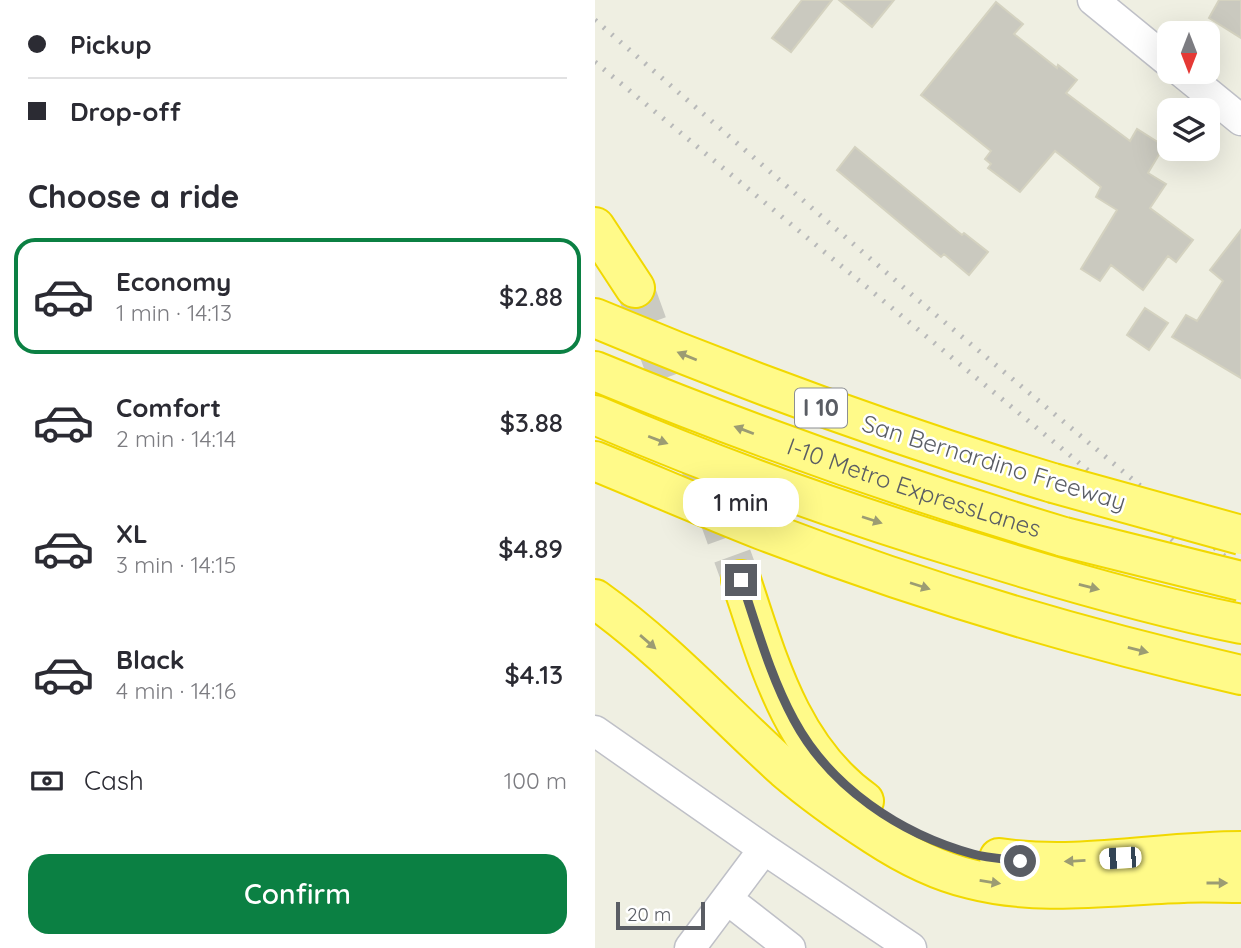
<!DOCTYPE html>
<meta charset="utf-8">
<style>
body{margin:0;font-family:Quicksand,sans-serif;background:#f2f2f3;color:#2b2b33;height:100vh;display:flex;flex-direction:column;font-size:26px;white-space:nowrap}
*{box-sizing:border-box;margin:0}
p{font-size:23px;color:#7c7c81}
.icon{flex:none;width:38px;height:38px;fill:none;stroke:currentColor;stroke-width:2;stroke-linecap:round;stroke-linejoin:round}
.map{position:relative;flex:1;overflow:hidden}
.sheet{display:flex;flex-direction:column;background:#fff;width:595px}
.sheet>*{flex:none}
.hud{display:grid;align-content:center;height:154px;padding:0 28px;background:#fff}
.needle{width:46px;rotate:180deg}
.fabs{position:absolute;left:562px;top:21px;display:grid;gap:14px}
.fabs a{display:grid;place-items:center;width:63px;height:63px;border-radius:14px;background:#fff;box-shadow:0 7px 28px #0002;font-size:35px}
.scale{position:absolute;left:21px;bottom:18px;width:89px;box-sizing:border-box;padding-left:7px;border:4px solid #5a5d64;border-top:0;font-size:19px;line-height:24px;white-space:nowrap;color:#5a5d64;-webkit-text-stroke:5px #fff;paint-order:stroke}
.end{position:absolute;width:32px;height:32px;margin:-16px;border:9px solid #5a5d64;background:#fff;box-shadow:0 0 0 4px #fff}
.from{border-radius:50%}
.bubble{position:absolute;height:49px;border-radius:21px;background:#fff;box-shadow:0 7px 28px #0002;font-size:23px;font-weight:600;line-height:49px;text-align:center}
.car{position:absolute;width:21px;height:42px;margin:-21px -10px;border-radius:9px;box-shadow:0 0 5px 2px #0007;background:linear-gradient(#fff 24%,#345 0 40%,#fff 0 76%,#345 0 86%,#fff 0)}
.hud b{display:flex;align-items:center;gap:24px;height:66px;font-size:26px}
.hud b+b{border-top:2px solid #e1e1e2}
.hud i{width:18px;height:18px;background:#2b2b33}
ul{padding:0;list-style:none}
li{display:flex;align-items:center;gap:21px;height:116px;margin:0 14px 10px;padding:0 14px;border:4px solid transparent;border-radius:21px}
li div{flex:1}
li b{display:block;font-size:26px}
li em{font-style:normal;font-weight:600}
li.current{border-color:#0b8043}
li>.icon{width:63px;height:63px;stroke-width:1.5}
h2{padding:0 28px;font-size:32px;line-height:84px}
.pay{display:flex;align-items:center;gap:18px;height:77px;padding:0 28px;font-size:26px}
.pay p{margin-inline-start:auto}
.cta{display:flex;gap:14px;margin-top:auto;padding:14px 28px}
.cta a{flex:1;height:80px;border-radius:21px;background:#0b8043;color:#fff;font-size:28px;font-weight:600;line-height:80px;text-align:center}
main{display:flex;flex:1;min-height:0}
.map>svg:first-child{display:block}
.building{fill:#cac9bf;stroke:#d4d2c0;stroke-width:2}
.lines{fill:none;stroke-linecap:round;stroke-linejoin:round}
.highway-tunnel{stroke:#cacac2;stroke-width:38;stroke-dasharray:38 19;stroke-linecap:butt}
.minor-casing{stroke:#bfc0c7;stroke-width:33}
.highway-casing{stroke:#f1d800;stroke-width:42}
.minor{stroke:#fff;stroke-width:30}
.highway{stroke:#fffa89;stroke-width:38}
.rail{stroke:#b8b9b9;stroke-width:5;stroke-dasharray:2 9;stroke-linecap:butt}
.highway-bridge-casing{stroke:#f1d800;stroke-width:42;stroke-linecap:butt}
.highway-bridge{stroke:#fffa89;stroke-width:38}
.oneway{fill:#9c9c73}
.route{stroke:#5a5d64;stroke-width:9}
.labels{text-anchor:middle;stroke-width:5;stroke-linejoin:round;paint-order:stroke}
.shield{fill:#fff;stroke:#8c8e92;stroke-width:2}
.shield-label{font-size:23px;font-weight:bold;fill:#5a5d64}
.street-label{font-size:24px;fill:#5a5d64;stroke:#fff}
</style>
<main>
<section class="sheet">
<div class="hud">
<b><i class="from"></i>Pickup</b>
<b><i></i>Drop-off</b>
</div>
<h2>Choose a ride</h2>
<ul>
<li class="current"><svg class="icon" aria-label="car" viewBox="0 0 24 24"><path d="M5 17H2v-5l4-1 3-4h7l3 4 3 1v5h-3M9 17h6M6 11h13"/><circle cx="7" cy="17" r="2"/><circle cx="17" cy="17" r="2"/></svg><div><b>Economy</b><p>1 min · 14:13</p></div><em>$2.88</em></li>
<li><svg class="icon" aria-label="car" viewBox="0 0 24 24"><path d="M5 17H2v-5l4-1 3-4h7l3 4 3 1v5h-3M9 17h6M6 11h13"/><circle cx="7" cy="17" r="2"/><circle cx="17" cy="17" r="2"/></svg><div><b>Comfort</b><p>2 min · 14:14</p></div><em>$3.88</em></li>
<li><svg class="icon" aria-label="car" viewBox="0 0 24 24"><path d="M5 17H2v-5l4-1 3-4h7l3 4 3 1v5h-3M9 17h6M6 11h13"/><circle cx="7" cy="17" r="2"/><circle cx="17" cy="17" r="2"/></svg><div><b>XL</b><p>3 min · 14:15</p></div><em>$4.89</em></li>
<li><svg class="icon" aria-label="car" viewBox="0 0 24 24"><path d="M5 17H2v-5l4-1 3-4h7l3 4 3 1v5h-3M9 17h6M6 11h13"/><circle cx="7" cy="17" r="2"/><circle cx="17" cy="17" r="2"/></svg><div><b>Black</b><p>4 min · 14:16</p></div><em>$4.13</em></li>
</ul>
<div class="pay"><svg class="icon" aria-label="cash" viewBox="0 0 24 24"><path d="M3 7h18v10H3z"/><circle cx="12" cy="12" r="2"/></svg>Cash<p>100 m</p></div>
<div class="cta"><a>Confirm</a></div>
</section>
<div class="map">
<svg width="646" height="948" viewBox="0 0 646 948">
<rect width="100%" height="100%" fill="#efefe2"/>
<path class="building" d="M 207,0 L 237,0 L 196,52 L 177,38 Z
M 244,0 L 299,0 L 277,27 Z
M 624,0 L 646,0 L 646,38 L 614,18 Z
M 401,2 L 428,24 L 419,34 L 462,68 L 463,65 L 482,80 L 471,93 L 535,141 L 542,129 L 569,146 L 553,173 L 571,184 L 555,208 L 598,240 L 581,262 L 573,256 L 548,290 L 516,265 L 505,281 L 486,269 L 522,210 L 501,197 L 506,187 L 460,151 L 425,192 L 393,168 L 396,164 L 390,159 L 396,151 L 326,95 Z
M 260,147 L 367,235 L 369,233 L 393,252 L 374,275 L 349,254 L 346,257 L 242,170 Z
M 646,230 L 646,378 L 577,337 L 591,315 L 602,321 L 628,281 L 615,270 Z
M 550,308 L 573,323 L 554,350 L 532,335 Z"/>
<g class="lines">
<path class="highway-tunnel" d="M 40,288 L 146,580"/>
<defs>
<path id="minor" d="M 498,0 L 574,62
M 587,72 L 646,120
M 0,731 L 169,849 L 316,948
M 132,899 L 195,948
M 95,948 L 169,849"/>
<g id="highway">
<path d="M 0,227 L 40,288"/>
<path d="M 0,318 C 150,381 302,436 458,483"/>
<path id="s1" d="M 0,371 C 155,435 309,489 469,537"/>
<path d="M 0,415 C 125,469 254,515 384,554 C 471,581 558,606 646,624"/>
<path d="M 0,461 C 56,484 111,508 167,530 C 323,590 484,638 646,675"/>
<path d="M 146,580 C 173,661 196,749 269,801"/>
<path d="M 0,599 C 70,649 127,712 190,769 C 218,793 249,815 280,835 C 309,854 342,871 376,879 C 446,897 517,885 588,883 C 607,882 627,883 646,883"/>
<path d="M 404,858 C 484,870 566,851 646,851"/>
</g>
</defs>
<use href="#minor" class="minor-casing"/>
<use href="#highway" class="highway-casing"/>
<use href="#minor" class="minor"/>
<use href="#highway" class="highway"/>
<path class="rail" d="M 0,20 L 323,300 L 646,570
M 0,62 L 646,597"/>
<defs>
<path id="highway-bridge" d="M 458,483 L 646,535
M 469,537 L 646,581"/>
</defs>
<use href="#highway-bridge" class="highway-bridge-casing"/>
<use href="#highway-bridge" class="highway-bridge"/>
</g>
<defs><path id="oneway-solid" d="M-6-.8H1V-3.2L6.5 0L1 3.2V.8H-6Z" transform="scale(1.75)"/></defs>
<g class="oneway">
<use href="#oneway-solid" transform="translate(92 356) rotate(-158)"/>
<use href="#oneway-solid" transform="translate(149 430) rotate(-159)"/>
<use href="#oneway-solid" transform="translate(63 440) rotate(21)"/>
<use href="#oneway-solid" transform="translate(277 520) rotate(18)"/>
<use href="#oneway-solid" transform="translate(325 586) rotate(18)"/>
<use href="#oneway-solid" transform="translate(494 587) rotate(14)"/>
<use href="#oneway-solid" transform="translate(53 642) rotate(41)"/>
<use href="#oneway-solid" transform="translate(543 650) rotate(14)"/>
<use href="#oneway-solid" transform="translate(480 861) rotate(177)"/>
<use href="#oneway-solid" transform="translate(395 882) rotate(9)"/>
<use href="#oneway-solid" transform="translate(622 883)"/>
</g>
<g class="lines">
<path class="route" d="M 146,580 C 162,627 175,676 199,720 C 235,787 305,834 378,854 C 393,858 410,859 425,861"/>
</g>
<g class="labels">
<rect class="shield" x="200" y="388.5" width="52" height="39" rx="5"/>
<g class="shield-label">
<text x="226" y="416">I 10</text>
</g>
<g class="street-label">
<text transform="translate(399 463) rotate(17)" y="8">San Bernardino Freeway</text>
<text dy="8" stroke="none"><textPath href="#s1" startOffset="340">I-10 Metro ExpressLanes</textPath></text>
</g>
</g>
</svg>
<div class="fabs">
<a><svg class="needle" viewBox="-14 -14 28 28"><path d="M0-13l5 13h-10z" fill="#e53935"/><path d="M0 13l5-13h-10z" fill="#7c7c81"/></svg></a>
<a><svg class="icon" aria-label="layers" viewBox="0 0 24 24"><path d="M12 4l9 5-9 5-9-5zM3 14l9 5 9-5"/></svg></a>
</div>
<div class="scale">20 m</div>
<i class="end from" style="left:425px;top:861px"></i>
<i class="end" style="left:146px;top:580px"></i>
<div class="bubble" style="left:88px;top:478px;width:116px">1 min</div>
<i class="car" style="left:525px;top:858px;rotate:266deg"></i>
</div>
</main>
